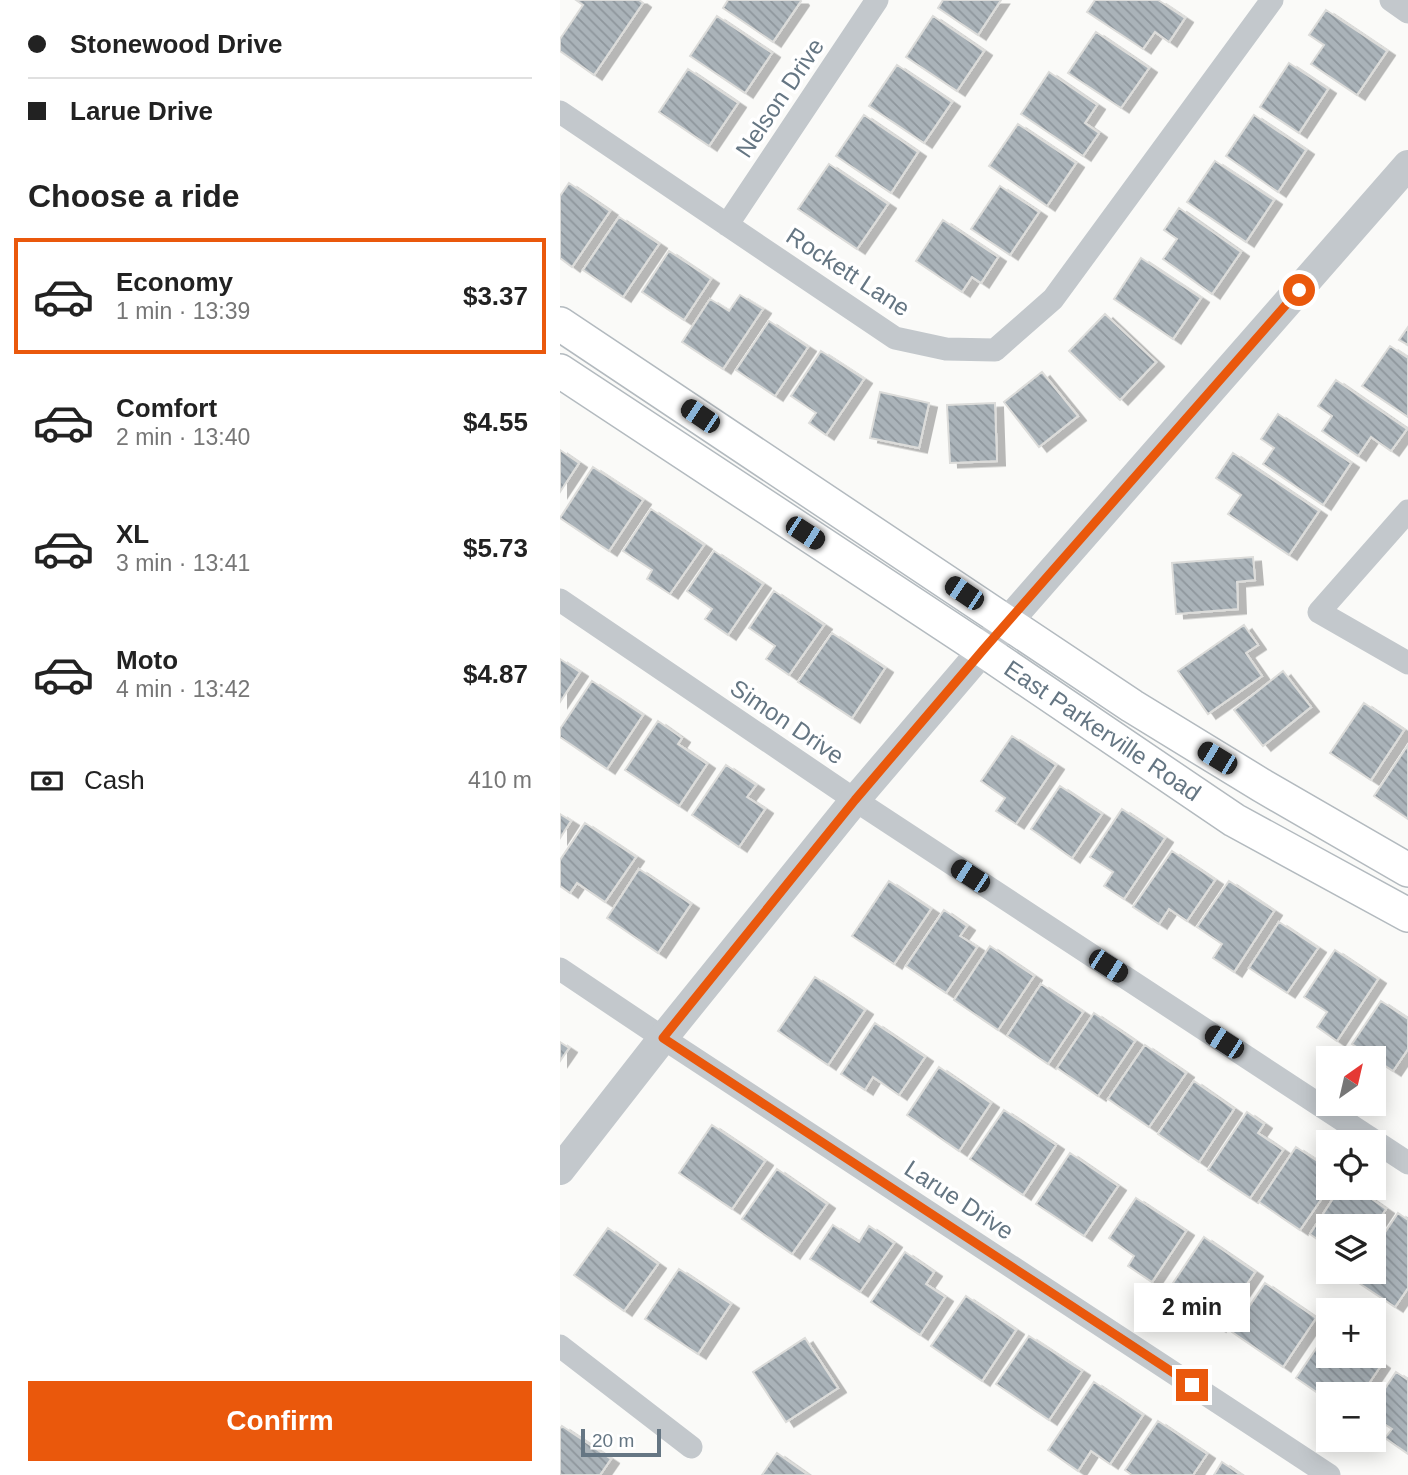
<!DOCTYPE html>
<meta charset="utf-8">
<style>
body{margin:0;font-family:Arial,sans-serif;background:#f6f6f6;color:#222;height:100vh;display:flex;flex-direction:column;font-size:26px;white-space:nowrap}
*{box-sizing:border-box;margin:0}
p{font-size:23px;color:#767676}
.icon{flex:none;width:38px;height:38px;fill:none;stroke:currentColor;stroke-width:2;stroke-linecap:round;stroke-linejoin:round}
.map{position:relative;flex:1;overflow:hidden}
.details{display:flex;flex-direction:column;background:#fff;width:560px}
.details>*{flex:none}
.banner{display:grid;align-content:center;height:154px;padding:0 28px;background:#fff}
.needle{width:46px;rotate:34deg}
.tools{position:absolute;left:756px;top:1046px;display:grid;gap:14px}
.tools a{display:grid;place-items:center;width:70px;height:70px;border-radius:0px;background:#fff;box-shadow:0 4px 18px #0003;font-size:35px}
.scale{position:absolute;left:21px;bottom:18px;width:80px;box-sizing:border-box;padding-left:7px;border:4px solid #657683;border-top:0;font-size:19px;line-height:24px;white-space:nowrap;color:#657683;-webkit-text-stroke:5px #fff;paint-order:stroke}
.end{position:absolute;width:32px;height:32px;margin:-16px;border:9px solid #ea580c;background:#fff;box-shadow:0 0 0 4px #fff}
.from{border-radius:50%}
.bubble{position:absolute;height:49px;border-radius:0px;background:#fff;box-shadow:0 4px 18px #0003;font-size:23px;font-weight:700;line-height:49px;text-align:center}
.car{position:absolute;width:21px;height:42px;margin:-21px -10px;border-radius:9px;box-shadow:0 0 5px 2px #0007;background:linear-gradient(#222 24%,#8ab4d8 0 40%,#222 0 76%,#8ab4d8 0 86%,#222 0)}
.banner b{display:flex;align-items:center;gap:24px;height:66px;font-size:26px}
.banner b+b{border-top:2px solid #e0e0e0}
.banner i{width:18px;height:18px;background:#222}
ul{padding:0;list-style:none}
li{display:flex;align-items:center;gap:21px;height:116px;margin:0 14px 10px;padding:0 14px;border:4px solid transparent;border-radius:0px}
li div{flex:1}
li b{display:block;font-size:26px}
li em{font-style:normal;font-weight:700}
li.selected{border-color:#ea580c}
li>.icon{width:63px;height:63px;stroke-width:1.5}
h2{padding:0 28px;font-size:32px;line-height:84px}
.pay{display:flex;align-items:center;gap:18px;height:77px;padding:0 28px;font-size:26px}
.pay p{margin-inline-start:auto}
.cta{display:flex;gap:14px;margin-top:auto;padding:14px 28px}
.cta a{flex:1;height:80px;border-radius:0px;background:#ea580c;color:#fff;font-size:28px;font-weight:700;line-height:80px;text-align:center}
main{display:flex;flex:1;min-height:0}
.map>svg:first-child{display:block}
.building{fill:url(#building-back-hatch);stroke:#dcdcda;stroke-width:2;filter:url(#shadow)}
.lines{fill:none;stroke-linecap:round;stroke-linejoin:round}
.secondary-casing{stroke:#b3babf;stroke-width:36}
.minor{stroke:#c3c8cc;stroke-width:23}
.tertiary{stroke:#c3c8cc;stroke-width:30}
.secondary{stroke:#fff;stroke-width:33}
.route{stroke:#ea580c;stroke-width:9}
.labels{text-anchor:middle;stroke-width:7;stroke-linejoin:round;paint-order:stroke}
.street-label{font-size:24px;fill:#657683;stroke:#fff}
</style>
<main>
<section class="details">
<div class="banner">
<b><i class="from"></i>Stonewood Drive</b>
<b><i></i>Larue Drive</b>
</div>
<h2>Choose a ride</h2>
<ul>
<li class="selected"><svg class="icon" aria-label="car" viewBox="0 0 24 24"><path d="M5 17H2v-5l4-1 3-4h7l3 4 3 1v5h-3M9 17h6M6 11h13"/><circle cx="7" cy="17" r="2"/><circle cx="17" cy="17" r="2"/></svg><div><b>Economy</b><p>1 min · 13:39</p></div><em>$3.37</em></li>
<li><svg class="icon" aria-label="car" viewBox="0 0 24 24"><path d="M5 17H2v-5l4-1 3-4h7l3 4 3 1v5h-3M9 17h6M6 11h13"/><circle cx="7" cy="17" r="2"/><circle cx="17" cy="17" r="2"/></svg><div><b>Comfort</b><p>2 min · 13:40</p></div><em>$4.55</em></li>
<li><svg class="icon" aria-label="car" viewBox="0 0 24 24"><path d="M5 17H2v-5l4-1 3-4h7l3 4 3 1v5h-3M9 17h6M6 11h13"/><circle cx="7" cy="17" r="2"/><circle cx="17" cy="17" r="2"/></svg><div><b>XL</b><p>3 min · 13:41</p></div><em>$5.73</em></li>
<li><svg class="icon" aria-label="car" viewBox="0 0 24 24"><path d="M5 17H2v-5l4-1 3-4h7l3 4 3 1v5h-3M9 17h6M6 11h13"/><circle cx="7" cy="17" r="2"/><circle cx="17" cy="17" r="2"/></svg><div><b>Moto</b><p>4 min · 13:42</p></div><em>$4.87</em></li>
</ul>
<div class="pay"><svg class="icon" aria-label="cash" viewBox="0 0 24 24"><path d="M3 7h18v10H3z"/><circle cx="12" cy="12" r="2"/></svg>Cash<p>410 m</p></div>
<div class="cta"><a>Confirm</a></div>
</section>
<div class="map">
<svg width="848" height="1475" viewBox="0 0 848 1475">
<defs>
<pattern id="building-back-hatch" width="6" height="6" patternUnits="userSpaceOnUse" patternTransform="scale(1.75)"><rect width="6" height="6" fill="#aab3b9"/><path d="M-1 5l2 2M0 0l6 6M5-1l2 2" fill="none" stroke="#8e969c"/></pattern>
<filter id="shadow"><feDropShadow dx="8" dy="4.5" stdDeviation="0" flood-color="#0004"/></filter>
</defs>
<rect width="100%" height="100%" fill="#fafaf8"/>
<path class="building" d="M 16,0 L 79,0 L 83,3 L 34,75 L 0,51 L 0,39 L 23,5 Z
M 168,0 L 240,0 L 241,1 L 213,42 L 163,8 Z
M 383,0 L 441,0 L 418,35 L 378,8 Z
M 535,0 L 598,0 L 625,18 L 609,42 L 595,32 L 583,49 L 527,12 Z
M 766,10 L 827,51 L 797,95 L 751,64 L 764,45 L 749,35 Z
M 157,16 L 212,53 L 185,93 L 130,56 Z
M 373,16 L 424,51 L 397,91 L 346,57 Z
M 536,32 L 589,68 L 561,108 L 508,73 Z
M 729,63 L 768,89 L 739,133 L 700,107 Z
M 337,65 L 392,102 L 364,143 L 309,106 Z
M 128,69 L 178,103 L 149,146 L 99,112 Z
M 489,72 L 537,105 L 525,123 L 539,133 L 523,156 L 461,114 Z
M 304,115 L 358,152 L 331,193 L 276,156 Z
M 694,115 L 746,150 L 718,192 L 666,156 Z
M 458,124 L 516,163 L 487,206 L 429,166 Z
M 655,161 L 714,200 L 686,242 L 627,202 Z
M 269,164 L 328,204 L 297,249 L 238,209 Z
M 9,183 L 50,211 L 12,267 L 0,258 L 0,196 Z
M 440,186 L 479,212 L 450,255 L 411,229 Z
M 619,208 L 681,252 L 652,294 L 603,259 L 617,239 L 604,230 Z
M 59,217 L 99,244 L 63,297 L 23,270 Z
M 383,220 L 438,257 L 421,283 L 412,277 L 402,292 L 356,261 Z
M 109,251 L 151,279 L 124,320 L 82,292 Z
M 581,258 L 641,298 L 613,339 L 554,299 Z
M 180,295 L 203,309 L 163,369 L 122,342 L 150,299 L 169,311 Z
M 545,314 L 596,362 L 560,400 L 509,351 Z
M 209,321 L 248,347 L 215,396 L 176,370 Z
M 848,327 L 848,345 L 839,340 Z
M 830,346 L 848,358 L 848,417 L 802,386 Z
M 261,351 L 304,379 L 266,435 L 249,423 L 256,413 L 231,396 Z
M 482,372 L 518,416 L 479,447 L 444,402 Z
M 776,380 L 847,429 L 831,451 L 811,437 L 798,456 L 762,431 L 772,416 L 758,406 Z
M 320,392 L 369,403 L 359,448 L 310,438 Z
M 435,403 L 437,461 L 390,463 L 387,405 Z
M 718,414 L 791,463 L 763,505 L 703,464 L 714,448 L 701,439 Z
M 0,450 L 19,463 L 0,492 Z
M 673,453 L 759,511 L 729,555 L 668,514 L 681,495 L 656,478 Z
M 33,467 L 83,500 L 49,551 L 0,518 Z
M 91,509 L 144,545 L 110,594 L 87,579 L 92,570 L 63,551 Z
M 154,551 L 203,584 L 168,635 L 145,619 L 152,609 L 127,591 Z
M 693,557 L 695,580 L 677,582 L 678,609 L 616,614 L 612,563 Z
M 214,591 L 264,625 L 229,675 L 206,659 L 215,646 L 189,628 Z
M 684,625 L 698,645 L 686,653 L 702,676 L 648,714 L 618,671 Z
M 272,633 L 325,668 L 292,718 L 238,682 Z
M 0,659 L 20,672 L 0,702 Z
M 723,671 L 751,707 L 703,746 L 674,710 Z
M 32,681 L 83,715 L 47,769 L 0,737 L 0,729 Z
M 804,703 L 844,730 L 811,780 L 770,753 Z
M 98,721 L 122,738 L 118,744 L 147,764 L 119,806 L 65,770 Z
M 452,736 L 496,765 L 456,824 L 436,811 L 445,798 L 421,781 Z
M 848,745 L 848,819 L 814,796 Z
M 166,765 L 196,785 L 187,797 L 205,809 L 179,847 L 132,815 Z
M 500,786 L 542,814 L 512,858 L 471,829 Z
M 562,809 L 605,838 L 564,899 L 544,886 L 553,872 L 530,857 Z
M 0,814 L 11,821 L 0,838 Z
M 25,823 L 76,857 L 45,902 L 17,883 L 10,893 L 0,886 L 0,860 Z
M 612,851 L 655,880 L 627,921 L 609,909 L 599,924 L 573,907 Z
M 79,869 L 131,904 L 98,953 L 47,918 Z
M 329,881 L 371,909 L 334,964 L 292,936 Z
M 669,881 L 714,911 L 674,972 L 653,958 L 662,944 L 637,927 Z
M 384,910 L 407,926 L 400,936 L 417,947 L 386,993 L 346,966 Z
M 719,922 L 758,948 L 727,993 L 689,968 Z
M 430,946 L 474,976 L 438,1030 L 394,1000 Z
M 775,950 L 818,979 L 777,1041 L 757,1027 L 767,1012 L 744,997 Z
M 255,977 L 305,1010 L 268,1065 L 218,1031 Z
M 481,984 L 523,1012 L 488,1064 L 447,1036 Z
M 821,1001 L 848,1019 L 848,1049 L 833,1071 L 792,1044 Z
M 534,1013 L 575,1041 L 538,1096 L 497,1068 Z
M 315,1023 L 365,1057 L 339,1095 L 313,1077 L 305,1090 L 281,1074 Z
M 0,1042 L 9,1048 L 0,1061 Z
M 585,1045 L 626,1073 L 589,1127 L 548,1099 Z
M 379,1067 L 431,1103 L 399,1151 L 347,1115 Z
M 634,1081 L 674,1109 L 639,1162 L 598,1134 Z
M 444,1110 L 496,1145 L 463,1195 L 410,1159 Z
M 687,1112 L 704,1124 L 698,1133 L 723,1150 L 690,1198 L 648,1170 Z
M 152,1125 L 205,1161 L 172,1209 L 119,1173 Z
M 736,1147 L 768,1168 L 769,1188 L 740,1230 L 699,1202 Z
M 510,1153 L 558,1186 L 524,1236 L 476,1204 Z
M 217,1169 L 267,1204 L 232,1254 L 182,1219 Z
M 780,1188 L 796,1188 L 826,1209 L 814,1227 L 768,1227 L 768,1247 L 750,1234 Z
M 576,1198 L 626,1231 L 592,1282 L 568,1266 L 574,1256 L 549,1238 Z
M 838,1213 L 848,1220 L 848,1288 L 835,1307 L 793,1279 L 798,1272 L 814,1272 L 814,1249 Z
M 273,1225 L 299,1242 L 309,1226 L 334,1243 L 300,1292 L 250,1259 Z
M 48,1228 L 98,1264 L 64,1311 L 14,1275 Z
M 644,1237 L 695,1272 L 658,1327 L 607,1292 Z
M 345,1252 L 374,1272 L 366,1284 L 385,1297 L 360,1335 L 311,1302 Z
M 119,1269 L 171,1304 L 138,1354 L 85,1319 Z
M 705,1283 L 756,1318 L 723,1367 L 672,1332 Z
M 406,1296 L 456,1330 L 422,1381 L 371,1346 Z
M 768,1331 L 768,1356 L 811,1356 L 822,1364 L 801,1395 L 768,1395 L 768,1400 L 736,1378 Z
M 469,1336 L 522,1371 L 489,1420 L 436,1384 Z
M 245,1338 L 278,1388 L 226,1422 L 193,1372 Z
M 836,1372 L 848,1380 L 848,1454 L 825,1438 L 832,1429 L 814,1417 L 814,1405 Z
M 534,1382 L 583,1415 L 550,1464 L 531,1451 L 518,1471 L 488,1450 Z
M 598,1421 L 647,1454 L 633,1475 L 572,1475 L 565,1470 Z
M 2,1426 L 51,1459 L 40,1475 L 0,1475 L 0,1429 Z
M 217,1453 L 248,1475 L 202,1475 Z
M 662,1462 L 681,1475 L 654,1475 Z"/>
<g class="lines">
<defs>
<g id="secondary">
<path d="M 0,324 L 572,706 L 701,785 L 848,870"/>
<path id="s1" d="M 0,371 L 423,650 L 674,820 L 848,915"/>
</g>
</defs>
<use href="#secondary" class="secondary-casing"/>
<path class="minor" d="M 831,0 L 848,12
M 0,112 L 335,338 L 386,349 L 435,350 L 493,299 L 712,0
M 167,225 L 317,0
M 848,511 L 759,612 L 848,663
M 0,600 L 295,800 L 848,1163
M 0,969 L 103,1038 L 769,1475
M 0,1346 L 131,1447"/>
<path class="tertiary" d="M 0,1170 L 103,1038 L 295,800 L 423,650 L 848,165"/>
<use href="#secondary" class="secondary"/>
</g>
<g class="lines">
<path class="route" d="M 632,1385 L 103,1038 L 295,800 L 423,650 L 739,290"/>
</g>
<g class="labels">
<g class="street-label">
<text transform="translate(220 98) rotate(-56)" y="8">Nelson Drive</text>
<text transform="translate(288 272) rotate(33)" y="8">Rockett Lane</text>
<text transform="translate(227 722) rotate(34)" y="8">Simon Drive</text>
<text dy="8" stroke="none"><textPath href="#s1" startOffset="651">East Parkerville Road</textPath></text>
<text transform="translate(399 1200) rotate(33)" y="8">Larue Drive</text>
</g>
</g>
</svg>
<div class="tools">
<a><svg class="needle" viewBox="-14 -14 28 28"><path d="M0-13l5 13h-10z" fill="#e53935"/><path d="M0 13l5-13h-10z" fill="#767676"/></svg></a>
<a><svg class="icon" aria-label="locate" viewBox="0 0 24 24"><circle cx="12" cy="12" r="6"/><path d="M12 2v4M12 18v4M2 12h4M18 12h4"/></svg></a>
<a><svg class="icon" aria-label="layers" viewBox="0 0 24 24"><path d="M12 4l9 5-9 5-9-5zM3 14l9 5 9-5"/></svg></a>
<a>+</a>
<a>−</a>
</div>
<div class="scale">20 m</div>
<i class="end from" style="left:739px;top:290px"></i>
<i class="end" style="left:632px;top:1385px"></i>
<div class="bubble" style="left:574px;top:1283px;width:116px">2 min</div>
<i class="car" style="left:140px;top:416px;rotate:304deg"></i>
<i class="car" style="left:245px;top:533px;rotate:123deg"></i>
<i class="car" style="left:404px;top:593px;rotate:304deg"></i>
<i class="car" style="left:657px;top:758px;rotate:301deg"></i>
<i class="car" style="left:410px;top:876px;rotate:303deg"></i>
<i class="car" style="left:548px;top:966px;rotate:123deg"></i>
<i class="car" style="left:664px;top:1042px;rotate:303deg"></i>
</div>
</main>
